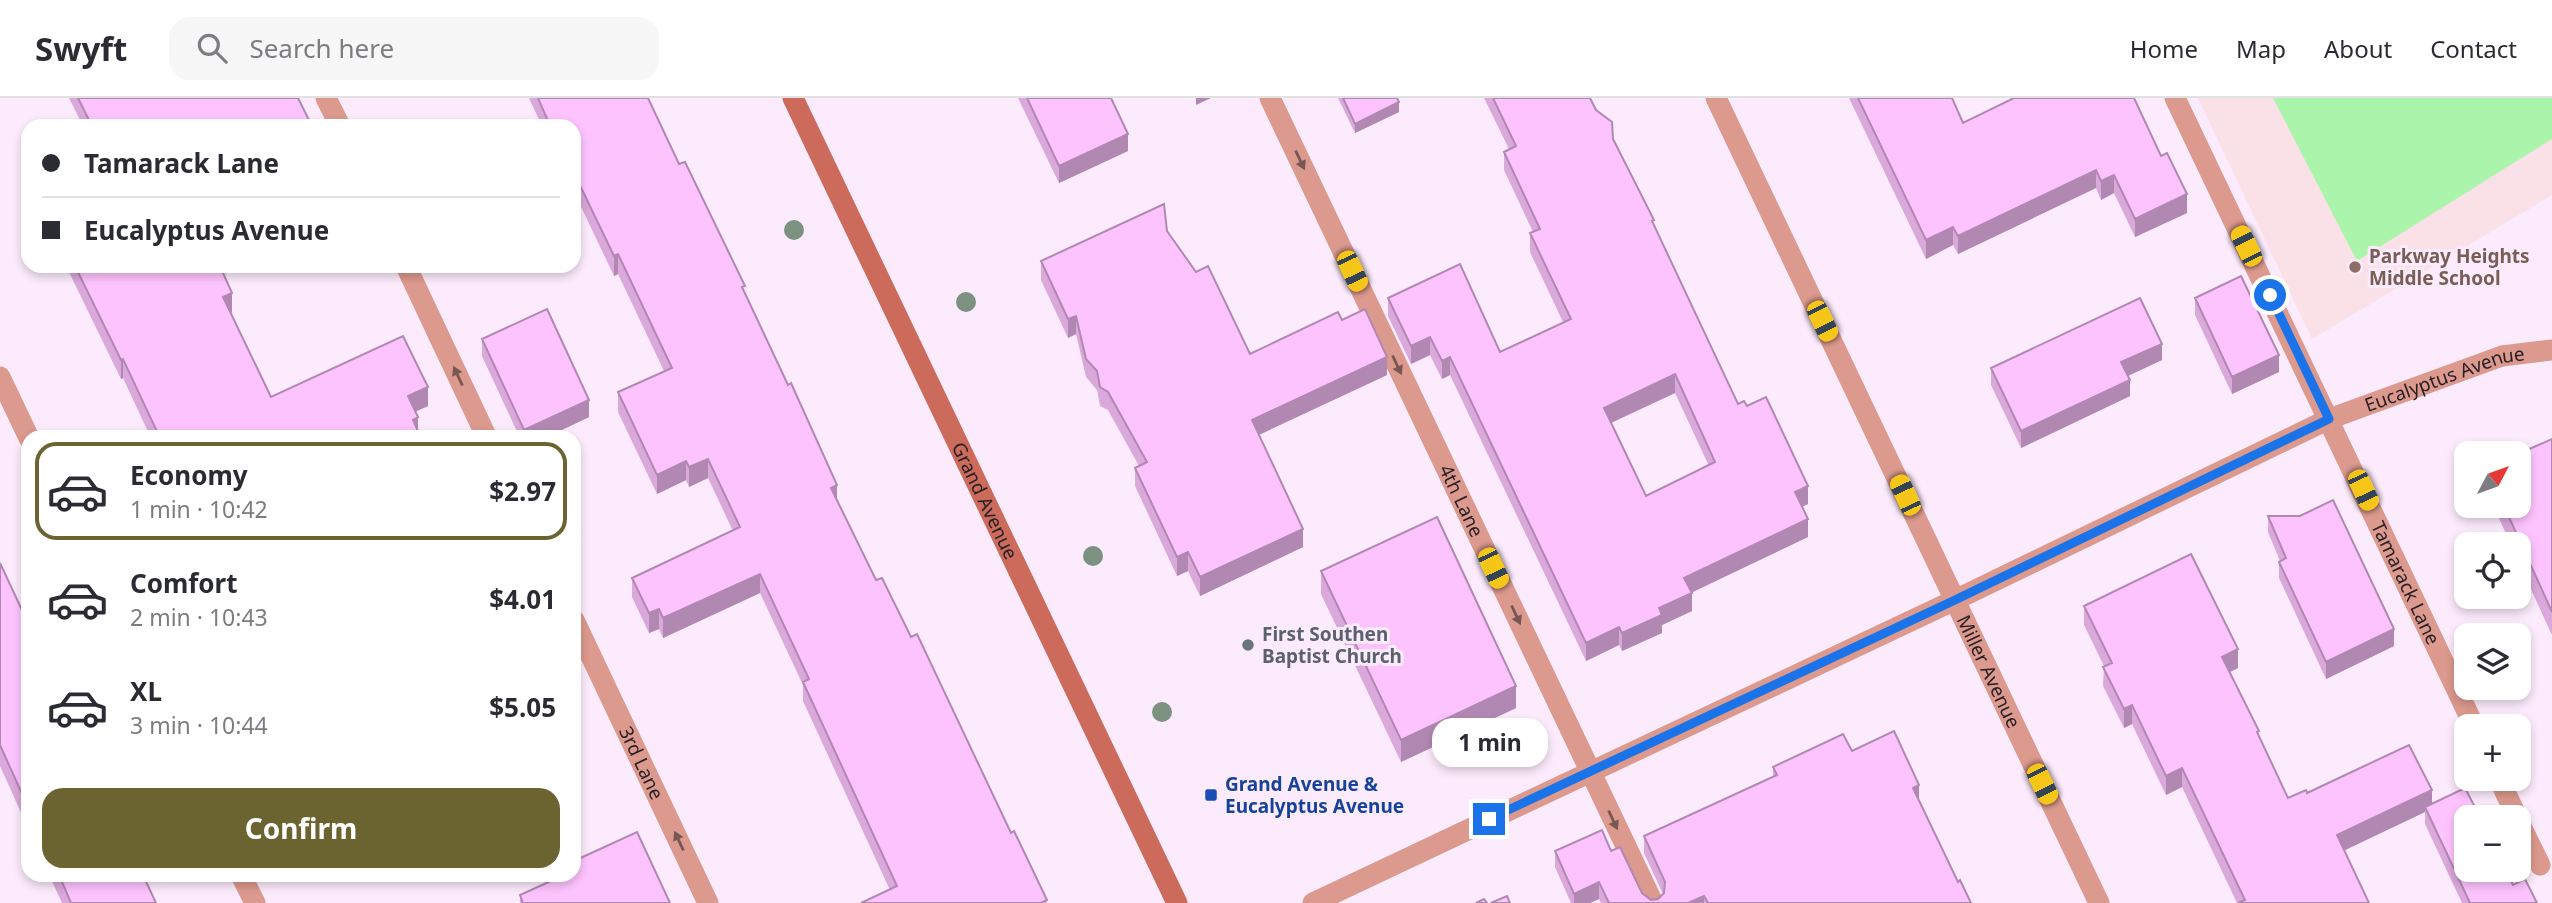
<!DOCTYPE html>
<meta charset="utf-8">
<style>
body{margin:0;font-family:"Noto Sans",sans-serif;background:#f7f7f7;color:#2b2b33;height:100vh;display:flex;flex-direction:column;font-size:26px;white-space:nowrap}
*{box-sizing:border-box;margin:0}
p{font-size:23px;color:#7c7c81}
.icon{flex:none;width:38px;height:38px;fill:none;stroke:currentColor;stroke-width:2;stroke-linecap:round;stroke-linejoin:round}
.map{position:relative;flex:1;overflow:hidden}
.sheet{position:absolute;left:21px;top:332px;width:560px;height:452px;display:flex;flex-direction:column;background:#fff;border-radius:21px;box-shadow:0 4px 10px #0003}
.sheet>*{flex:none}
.banner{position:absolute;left:21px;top:21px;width:560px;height:154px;border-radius:21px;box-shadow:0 4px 10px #0003;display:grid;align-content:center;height:154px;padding:0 21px;background:#fff}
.needle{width:46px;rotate:49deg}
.controls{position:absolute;left:2454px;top:343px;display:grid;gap:14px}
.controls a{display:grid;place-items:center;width:77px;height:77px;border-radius:14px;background:#fff;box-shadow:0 4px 10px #0003;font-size:35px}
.end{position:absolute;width:32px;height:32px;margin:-16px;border:9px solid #1a73e8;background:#fff;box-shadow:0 0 0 4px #fff}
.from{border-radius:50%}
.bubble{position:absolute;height:49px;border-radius:21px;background:#fff;box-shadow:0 4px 10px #0003;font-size:23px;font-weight:700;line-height:49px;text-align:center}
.car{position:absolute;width:21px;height:42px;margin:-21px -10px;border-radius:9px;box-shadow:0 0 5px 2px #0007;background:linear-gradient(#f5c518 24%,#345 0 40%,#f5c518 0 76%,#345 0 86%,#f5c518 0)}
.banner b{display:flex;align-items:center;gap:24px;height:66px;font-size:26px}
.banner b+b{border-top:2px solid #e1e1e2}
.banner i{width:18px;height:18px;background:#2b2b33}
ul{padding:12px 0 0;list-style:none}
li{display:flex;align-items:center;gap:21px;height:98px;margin:0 14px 10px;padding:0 7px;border:4px solid transparent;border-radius:21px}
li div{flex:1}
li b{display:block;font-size:26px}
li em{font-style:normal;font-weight:700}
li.selected{border-color:#6b6431}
li>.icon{width:63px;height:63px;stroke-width:1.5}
.primary-button{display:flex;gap:14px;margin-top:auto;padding:14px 21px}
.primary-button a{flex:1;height:80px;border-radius:21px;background:#6b6431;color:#fff;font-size:28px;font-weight:700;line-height:80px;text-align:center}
header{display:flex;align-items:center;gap:42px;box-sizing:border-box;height:98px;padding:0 35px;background:#fff;border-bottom:2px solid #e1e1e2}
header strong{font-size:33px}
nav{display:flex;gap:38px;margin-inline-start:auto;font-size:24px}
.search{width:490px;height:63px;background:#f7f7f7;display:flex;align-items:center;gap:18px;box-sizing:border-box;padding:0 24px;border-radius:21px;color:#7c7c81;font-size:26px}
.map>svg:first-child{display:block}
.education{fill:#fae0e7}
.green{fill:#abf4ab}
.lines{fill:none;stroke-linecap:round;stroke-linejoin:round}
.lane{stroke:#dc998d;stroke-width:21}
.street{stroke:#dc998d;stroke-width:21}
.secondary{stroke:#cc6b5b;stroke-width:21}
.tree{fill:#7c917f}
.wall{fill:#daa8da;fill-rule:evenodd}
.shaded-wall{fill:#b188b2}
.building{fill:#fdc3fe;stroke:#b188b2;stroke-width:2;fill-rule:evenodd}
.oneway{fill:#785654}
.route{stroke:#1a73e8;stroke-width:9}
.education-dot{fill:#8d6e63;stroke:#fcebfc;stroke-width:2.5}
.worship-dot{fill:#6b7280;stroke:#fcebfc;stroke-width:2.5}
.transit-dot{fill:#1a4fb4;stroke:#fcebfc;stroke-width:2.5}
.labels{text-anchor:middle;stroke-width:6;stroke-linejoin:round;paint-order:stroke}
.education-label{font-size:19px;font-weight:bold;fill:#785e54;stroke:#fcebfc;text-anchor:start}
.street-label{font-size:19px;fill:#261f26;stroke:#fcebfc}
.worship-label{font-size:19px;font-weight:bold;fill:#5b616d;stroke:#fcebfc;text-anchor:start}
.transit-label{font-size:19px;font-weight:bold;fill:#164399;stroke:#fcebfc;text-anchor:start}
</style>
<header>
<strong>Swyft</strong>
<div class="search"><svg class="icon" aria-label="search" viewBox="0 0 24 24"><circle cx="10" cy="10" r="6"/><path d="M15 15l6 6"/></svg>Search here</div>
<nav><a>Home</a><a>Map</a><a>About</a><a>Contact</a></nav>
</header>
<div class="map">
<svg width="2552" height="805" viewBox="0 0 2552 805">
<rect width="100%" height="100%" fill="#fcebfc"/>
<path class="education" d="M 2198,0 L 2552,0 L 2552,97 L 2312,241 Z"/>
<path class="green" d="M 2273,0 L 2552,0 L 2552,41 L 2357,163 Z"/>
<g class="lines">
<g class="lane">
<path d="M 326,0 L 340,28"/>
<path id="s1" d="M 1270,0 L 1653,805"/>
<path id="s2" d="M 2175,0 L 2474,628"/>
<path d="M 406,168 L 487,340"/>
<path id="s3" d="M 574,522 L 708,805"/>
<path d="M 2499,681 L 2517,719"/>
<path d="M 2518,722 L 2540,767"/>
</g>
<g class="street">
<path id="s4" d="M 1716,0 L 2099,805"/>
<path d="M 0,279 L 29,340"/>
<path d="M 241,777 L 255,805"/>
<path id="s5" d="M 1313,805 L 1955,502 L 2329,321 L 2502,258 L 2552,252"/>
</g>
<path class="secondary" id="s6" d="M 793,0 L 1177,805"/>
</g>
<g class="tree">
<circle cx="794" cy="132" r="10"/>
<circle cx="966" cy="204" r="10"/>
<circle cx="1093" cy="458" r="10"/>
<circle cx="1162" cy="614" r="10"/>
</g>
<path class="wall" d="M 69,0 L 298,0 L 312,28 L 83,28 Z
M 529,0 L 648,0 L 679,66 L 745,194 L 837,403 L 876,482 L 911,539 L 1047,805 L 890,792 L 803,603 L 803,587 L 760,495 L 663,540 L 659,531 L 649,535 L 632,499 L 632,480 L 733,433 L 708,380 L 689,389 L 686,382 L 657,396 L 618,314 L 618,294 L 664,273 L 618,176 L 614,178 L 574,94 L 574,28 L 541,26 Z
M 1018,0 L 1111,0 L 1128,53 L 1059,85 Z
M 1338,0 L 1397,0 L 1399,14 L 1355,35 Z
M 1484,0 L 1590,0 L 1596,12 L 1613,41 L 1738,306 L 1747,308 L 1808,406 L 1802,409 L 1808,439 L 1691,495 L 1692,513 L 1662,527 L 1662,535 L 1622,553 L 1619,547 L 1586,563 L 1450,277 L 1442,281 L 1430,257 L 1411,266 L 1388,218 L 1388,200 L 1500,254 L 1563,224 L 1530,154 L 1530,135 L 1533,134 L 1504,72 L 1504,54 L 1509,51 ZM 1675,295 L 1709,368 L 1646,398 L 1611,325 Z
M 1849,0 L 1952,0 L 1963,25 L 2014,0 L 2187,115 L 2135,139 L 2114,95 L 2101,102 L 2096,90 L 1958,156 L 1953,147 L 1926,161 Z
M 1167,133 L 1250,256 L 1342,222 L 1387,277 L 1259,337 L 1303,449 L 1200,498 L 1188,473 L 1177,478 L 1135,388 L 1135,370 L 1139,368 L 1108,312 L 1100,308 L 1097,292 L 1086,279 L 1076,236 L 1068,240 L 1041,182 L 1041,163 Z
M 66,168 L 220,168 L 232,214 L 230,215 L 271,299 L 428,308 L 416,313 L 418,334 L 421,340 L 151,340 L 123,280 L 121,281 Z
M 2195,200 L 2279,274 L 2232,296 L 2195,217 Z
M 482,241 L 589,319 L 545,340 L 520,340 L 482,258 Z
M 2162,262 L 2128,278 L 2130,298 L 2021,350 L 1991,287 L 1991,270 Z
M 2552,341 L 2552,537 L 2518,463 L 2518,446 L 2511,446 L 2493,408 L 2518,408 Z
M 2268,418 L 2394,548 L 2326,581 L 2279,480 L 2279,464 L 2280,463 L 2268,434 Z
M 0,465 L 28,525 L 28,730 L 0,668 Z
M 1321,473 L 1516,610 L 1401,664 L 1321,496 Z
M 2084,508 L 2238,570 L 2229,574 L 2288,700 L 2307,695 L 2432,706 L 2513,787 L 2537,805 L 2462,805 L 2425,726 L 2425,714 L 2344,752 L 2237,805 L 2182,689 L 2166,697 L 2132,626 L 2124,630 L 2103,588 L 2104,568 L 2084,527 Z
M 1852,653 L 1919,703 L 1958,784 L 1971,805 L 1601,805 L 1599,801 L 1590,805 L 1571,805 L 1555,769 L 1555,753 L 1611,753 L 1642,795 L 1651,802 L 1658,801 L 1663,796 L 1644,755 L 1644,738 L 1773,679 L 1773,669 Z
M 49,777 L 143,777 L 156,805 L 62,805 Z
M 550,777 L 574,777 L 670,805 L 520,805 L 520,797 L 550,783 Z"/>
<path class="shaded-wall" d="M 1196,0 L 1211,0 L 1196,7 Z
M 1399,4 L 1399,14 L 1355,35 L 1355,26 Z
M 1128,36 L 1128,53 L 1059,85 L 1059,68 Z
M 2096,72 L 2096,90 L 1958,156 L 1958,138 Z
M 2114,77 L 2114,95 L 2101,102 L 2101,83 Z
M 2187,96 L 2187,115 L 2135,139 L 2135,121 Z
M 1953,129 L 1953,147 L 1926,161 L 1926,142 Z
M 618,156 L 618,176 L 614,178 L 614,158 Z
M 232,195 L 232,214 L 223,218 L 223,199 Z
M 1076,218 L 1076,236 L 1068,240 L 1068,221 Z
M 1430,239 L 1430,257 L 1411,266 L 1411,248 Z
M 2162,246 L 2162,262 L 2121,281 L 2121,264 Z
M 2279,257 L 2279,274 L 2232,296 L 2232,279 Z
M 1387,259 L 1387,277 L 1252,340 L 1252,322 Z
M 1450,259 L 1450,277 L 1442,281 L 1442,263 Z
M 123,261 L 123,280 L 121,281 L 121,262 Z
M 1675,276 L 1675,295 L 1604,328 L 1604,310 Z
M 2130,282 L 2130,298 L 2021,350 L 2021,333 Z
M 428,289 L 428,308 L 408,317 L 408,298 Z
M 589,302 L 589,319 L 545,340 L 524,340 L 524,332 Z
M 418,319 L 418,338 L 413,322 Z
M 708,361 L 708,380 L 689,389 L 689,369 Z
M 686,363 L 686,382 L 657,396 L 657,377 Z
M 837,387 L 837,406 L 831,390 Z
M 1808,388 L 1808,406 L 1795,412 L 1795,394 Z
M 1808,421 L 1808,439 L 1684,498 L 1684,480 Z
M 1303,431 L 1303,449 L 1200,498 L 1200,479 Z
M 1188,454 L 1188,473 L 1177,478 L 1177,459 Z
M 760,476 L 760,495 L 663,540 L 663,520 Z
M 1692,495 L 1692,513 L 1662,527 L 1662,535 L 1622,553 L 1622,535 L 1659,510 Z
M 659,511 L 659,531 L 649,535 L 649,515 Z
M 1619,529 L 1619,547 L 1586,563 L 1586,545 Z
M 2394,531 L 2394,548 L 2326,581 L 2326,564 Z
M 2238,551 L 2238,570 L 2222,578 L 2222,559 Z
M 1516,588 L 1516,610 L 1401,664 L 1401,642 Z
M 2132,607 L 2132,626 L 2124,630 L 2124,611 Z
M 579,656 L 579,673 L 574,675 L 574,658 Z
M 2182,670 L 2182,689 L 2166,697 L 2166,678 Z
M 1919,687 L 1919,703 L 1913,690 Z
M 2432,692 L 2432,711 L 2425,709 L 2425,714 L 2337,756 L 2337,737 Z
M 1599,784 L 1599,801 L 1590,805 L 1574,805 L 1574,796 Z
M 1704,798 L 1704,805 L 1688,805 Z"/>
<path class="building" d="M 78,0 L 298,0 L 312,28 L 92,28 Z
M 538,0 L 648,0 L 679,66 L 685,64 L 745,188 L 742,189 L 788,287 L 791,285 L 837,387 L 831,390 L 876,482 L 882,480 L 911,539 L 917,536 L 1011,735 L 1014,733 L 1047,802 L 1041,805 L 861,805 L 897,788 L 803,584 L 809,581 L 760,476 L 663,520 L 659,511 L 649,515 L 632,480 L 740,429 L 708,361 L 689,369 L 686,363 L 657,377 L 618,294 L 672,270 L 618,156 L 614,158 L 574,75 L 574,28 L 537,28 L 548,23 Z
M 1027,0 L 1111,0 L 1128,36 L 1059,68 Z
M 1343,0 L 1397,0 L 1399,4 L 1355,26 Z
M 1493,0 L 1590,0 L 1596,12 L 1612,24 L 1613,41 L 1654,122 L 1652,123 L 1738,306 L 1744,303 L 1747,308 L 1766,299 L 1808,388 L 1795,394 L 1808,421 L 1684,480 L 1692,495 L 1659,510 L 1662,517 L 1622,535 L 1619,529 L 1586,545 L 1450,259 L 1442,263 L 1430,239 L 1411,248 L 1388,200 L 1460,166 L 1500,254 L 1571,221 L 1530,135 L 1540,131 L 1504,54 L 1516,48 ZM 1675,276 L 1715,364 L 1646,398 L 1604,310 Z
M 1858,0 L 1952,0 L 1963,25 L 2014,0 L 2134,0 L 2161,58 L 2167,55 L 2187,96 L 2135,121 L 2114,77 L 2101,83 L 2096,72 L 1958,138 L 1953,129 L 1926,142 Z
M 1164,106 L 1167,133 L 1196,174 L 1208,168 L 1250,256 L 1338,214 L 1342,222 L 1365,211 L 1387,259 L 1252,322 L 1303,431 L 1200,479 L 1188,454 L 1177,459 L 1135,370 L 1147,364 L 1108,294 L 1100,289 L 1097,273 L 1086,261 L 1076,218 L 1068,221 L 1041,163 Z
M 75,168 L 220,168 L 232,195 L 223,199 L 271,299 L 403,238 L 428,289 L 408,298 L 418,319 L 413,322 L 421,340 L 160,340 L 123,261 L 121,262 Z
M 2241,178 L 2279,257 L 2232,279 L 2195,200 Z
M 2140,200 L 2162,246 L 2121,264 L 2130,282 L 2021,333 L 1991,270 Z
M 547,211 L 589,302 L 524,332 L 482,241 Z
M 2552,341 L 2552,514 L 2504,408 L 2518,408 L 2518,356 Z
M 2333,402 L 2394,531 L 2326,564 L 2279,464 L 2286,460 L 2268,418 L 2300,418 Z
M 1437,419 L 1516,588 L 1401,642 L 1321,473 Z
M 2191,456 L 2238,551 L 2222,559 L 2259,633 L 2257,634 L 2288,700 L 2306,692 L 2307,695 L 2409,647 L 2432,692 L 2337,737 L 2369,805 L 2238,805 L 2245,802 L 2182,670 L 2166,678 L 2132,607 L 2124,611 L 2103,569 L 2112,565 L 2084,508 Z
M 0,465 L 28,525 L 28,709 L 0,647 Z
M 1894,633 L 1919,687 L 1913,690 L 1958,784 L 1960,782 L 1971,805 L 1708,805 L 1704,798 L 1688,805 L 1609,805 L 1599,784 L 1574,796 L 1555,753 L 1602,732 L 1611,753 L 1620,749 L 1642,795 L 1651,802 L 1658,801 L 1664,795 L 1665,784 L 1644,738 L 1777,677 L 1773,669 L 1843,636 L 1852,653 Z
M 574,645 L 579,656 L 574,658 Z
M 2465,690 L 2480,719 L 2466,719 L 2466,772 L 2506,772 L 2513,787 L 2525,781 L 2537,805 L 2470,805 L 2425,709 Z
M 637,734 L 670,805 L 523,805 L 520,797 L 553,782 L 551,777 L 574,777 L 574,763 Z
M 59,777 L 143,777 L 156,805 L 71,805 Z
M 1507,798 L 1510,805 L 1491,805 Z
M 1484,801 L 1487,805 L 1476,805 Z"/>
<defs><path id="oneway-solid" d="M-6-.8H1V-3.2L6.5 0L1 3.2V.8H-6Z" transform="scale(1.75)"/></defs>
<g class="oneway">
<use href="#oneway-solid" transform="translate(1300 62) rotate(65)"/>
<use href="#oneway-solid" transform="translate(1397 267) rotate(65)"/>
<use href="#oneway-solid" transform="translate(458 278) rotate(-115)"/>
<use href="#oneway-solid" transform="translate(1516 517) rotate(65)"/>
<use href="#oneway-solid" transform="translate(1613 722) rotate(65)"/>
<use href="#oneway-solid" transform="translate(679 743) rotate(-115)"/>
</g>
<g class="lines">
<path class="route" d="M 1489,721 L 1955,502 L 2329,321 L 2270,197"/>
</g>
<circle class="education-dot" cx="2355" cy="169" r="7"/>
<circle class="worship-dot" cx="1248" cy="547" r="7"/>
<rect class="transit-dot" x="1204" y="690" width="14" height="14" rx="3.5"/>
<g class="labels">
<g class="education-label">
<text x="2369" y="165">Parkway Heights<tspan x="2369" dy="22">Middle School</tspan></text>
</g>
<g class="street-label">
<text dy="7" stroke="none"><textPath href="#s5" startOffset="1248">Eucalyptus Avenue</textPath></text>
<text dy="7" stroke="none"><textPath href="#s6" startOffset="446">Grand Avenue</textPath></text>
<text dy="7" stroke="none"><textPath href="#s1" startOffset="446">4th Lane</textPath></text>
<text dy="7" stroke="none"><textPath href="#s2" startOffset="537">Tamarack Lane</textPath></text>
<text dy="7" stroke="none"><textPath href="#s4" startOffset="635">Miller Avenue</textPath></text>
<text dy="7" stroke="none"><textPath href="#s3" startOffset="158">3rd Lane</textPath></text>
</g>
<g class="worship-label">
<text x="1262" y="543">First Southen<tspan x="1262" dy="22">Baptist Church</tspan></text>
</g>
<g class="transit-label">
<text x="1225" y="693">Grand Avenue &amp;<tspan x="1225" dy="22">Eucalyptus Avenue</tspan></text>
</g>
</g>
</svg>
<div class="controls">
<a><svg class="needle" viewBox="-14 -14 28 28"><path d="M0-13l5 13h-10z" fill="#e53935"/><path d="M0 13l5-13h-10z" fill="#7c7c81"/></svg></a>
<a><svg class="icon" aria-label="locate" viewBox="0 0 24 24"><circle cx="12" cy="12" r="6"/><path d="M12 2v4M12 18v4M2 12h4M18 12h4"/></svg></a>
<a><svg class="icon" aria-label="layers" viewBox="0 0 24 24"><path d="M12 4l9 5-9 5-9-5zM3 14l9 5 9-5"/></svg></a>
<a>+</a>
<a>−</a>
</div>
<i class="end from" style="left:2270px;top:197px"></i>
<i class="end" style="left:1489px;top:721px"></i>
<div class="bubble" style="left:1432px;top:620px;width:116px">1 min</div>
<i class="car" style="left:2246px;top:148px;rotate:334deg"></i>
<i class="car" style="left:1352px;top:173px;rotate:155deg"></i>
<i class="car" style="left:1822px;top:223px;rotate:154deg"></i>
<i class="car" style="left:2363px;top:392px;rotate:155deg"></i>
<i class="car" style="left:1905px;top:397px;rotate:335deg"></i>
<i class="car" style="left:1493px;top:470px;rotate:155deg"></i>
<i class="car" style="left:2042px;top:686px;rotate:154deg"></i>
<div class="banner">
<b><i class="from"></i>Tamarack Lane</b>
<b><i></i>Eucalyptus Avenue</b>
</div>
<section class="sheet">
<ul>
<li class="selected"><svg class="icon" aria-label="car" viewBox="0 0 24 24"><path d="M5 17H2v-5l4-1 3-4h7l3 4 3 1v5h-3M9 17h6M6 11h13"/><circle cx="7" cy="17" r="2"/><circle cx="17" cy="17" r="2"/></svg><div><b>Economy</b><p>1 min · 10:42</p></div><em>$2.97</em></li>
<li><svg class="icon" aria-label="car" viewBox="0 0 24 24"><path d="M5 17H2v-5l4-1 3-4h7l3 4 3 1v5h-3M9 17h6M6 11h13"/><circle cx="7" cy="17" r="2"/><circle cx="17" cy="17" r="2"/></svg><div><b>Comfort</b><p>2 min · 10:43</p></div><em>$4.01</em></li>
<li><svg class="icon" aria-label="car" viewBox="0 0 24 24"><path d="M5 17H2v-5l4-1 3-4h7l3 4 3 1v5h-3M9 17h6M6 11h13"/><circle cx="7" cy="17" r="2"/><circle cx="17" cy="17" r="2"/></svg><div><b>XL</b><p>3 min · 10:44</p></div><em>$5.05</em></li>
</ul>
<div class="primary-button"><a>Confirm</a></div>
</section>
</div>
